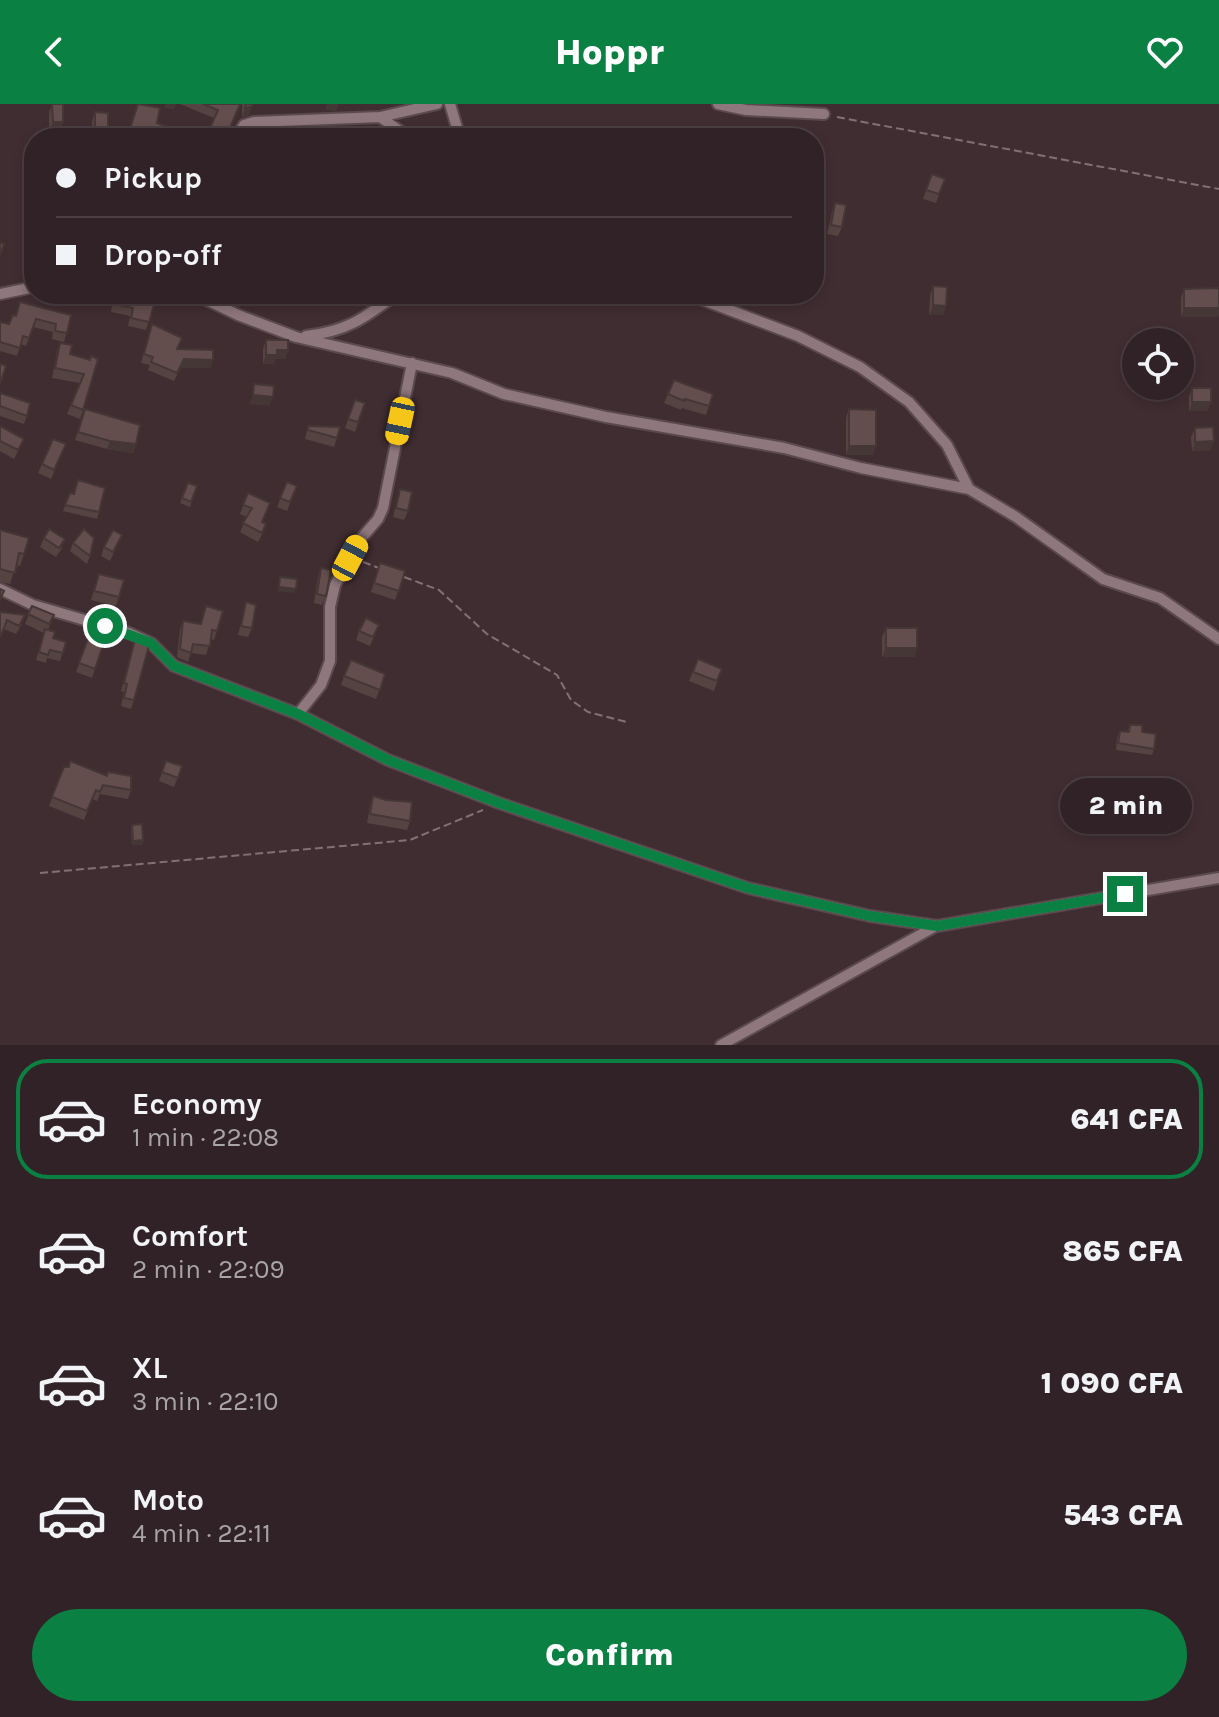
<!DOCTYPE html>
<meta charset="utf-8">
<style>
body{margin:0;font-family:Karla,sans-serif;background:#3c2f32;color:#f1f3f6;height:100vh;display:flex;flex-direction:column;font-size:30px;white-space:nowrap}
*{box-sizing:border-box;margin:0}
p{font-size:26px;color:#a8a4a7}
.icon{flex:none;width:44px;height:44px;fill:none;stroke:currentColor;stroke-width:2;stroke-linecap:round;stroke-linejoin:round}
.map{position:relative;height:941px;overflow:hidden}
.panel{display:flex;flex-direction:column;background:#302226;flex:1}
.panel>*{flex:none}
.banner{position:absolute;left:24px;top:24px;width:800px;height:176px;border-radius:32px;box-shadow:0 4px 12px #0003,0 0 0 2px #4b3f43;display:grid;align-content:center;height:176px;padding:0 32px;background:#302226}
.fabs{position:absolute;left:1122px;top:224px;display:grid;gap:16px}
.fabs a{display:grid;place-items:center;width:72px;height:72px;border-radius:50%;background:#302226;box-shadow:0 4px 12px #0003,0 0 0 2px #4b3f43;font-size:40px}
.end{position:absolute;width:36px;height:36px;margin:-18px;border:10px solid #0b8043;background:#fff;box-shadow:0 0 0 4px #fff}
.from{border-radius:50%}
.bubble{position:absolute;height:56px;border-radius:28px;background:#302226;box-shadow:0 4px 12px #0003,0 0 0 2px #4b3f43;font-size:26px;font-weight:800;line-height:56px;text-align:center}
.car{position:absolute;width:24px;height:48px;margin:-24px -12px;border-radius:10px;box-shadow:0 0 6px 2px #0007;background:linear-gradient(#f5c518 24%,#345 0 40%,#f5c518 0 76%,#345 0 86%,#f5c518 0)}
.banner b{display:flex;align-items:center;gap:28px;height:76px;font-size:30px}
.banner b+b{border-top:2px solid #4b3f43}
.banner i{width:20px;height:20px;background:#f1f3f6}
ul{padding:14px 0 0;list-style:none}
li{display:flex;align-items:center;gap:24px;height:120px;margin:0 16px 12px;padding:0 16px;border:4px solid transparent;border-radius:32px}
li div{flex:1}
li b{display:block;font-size:30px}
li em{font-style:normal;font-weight:800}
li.current{border-color:#0b8043}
li>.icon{width:72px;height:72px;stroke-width:1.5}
.button{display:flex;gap:16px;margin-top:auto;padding:16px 32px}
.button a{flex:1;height:92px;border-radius:48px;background:#0b8043;color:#fff;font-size:32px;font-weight:800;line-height:92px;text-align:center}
header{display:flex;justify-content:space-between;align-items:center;height:104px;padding:0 32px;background:#0b8043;color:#fff;font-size:36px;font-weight:800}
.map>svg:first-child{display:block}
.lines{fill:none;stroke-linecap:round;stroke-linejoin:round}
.street-casing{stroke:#5a4a4f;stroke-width:14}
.path{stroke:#817175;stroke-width:2;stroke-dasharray:8 4;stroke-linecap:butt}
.street{stroke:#8e777d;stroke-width:10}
.wall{fill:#554342}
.shaded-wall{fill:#453736}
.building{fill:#634e4d;stroke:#453736;stroke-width:2}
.route{stroke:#0b8043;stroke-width:10}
</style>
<header><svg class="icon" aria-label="back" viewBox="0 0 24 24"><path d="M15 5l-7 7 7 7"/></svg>Hoppr<svg class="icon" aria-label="heart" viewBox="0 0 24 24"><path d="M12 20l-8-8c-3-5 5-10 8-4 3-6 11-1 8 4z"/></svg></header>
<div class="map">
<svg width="1219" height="941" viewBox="0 0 1219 941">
<rect width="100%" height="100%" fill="#402d32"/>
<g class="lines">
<defs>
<path id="street" d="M 450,0 L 460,34
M 718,0 L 746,6 L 824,10
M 380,13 L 410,34
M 236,34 L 244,21 L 254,18 L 380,13 L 437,0
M 0,190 L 34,183
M 194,190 L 238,211 L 296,233 L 452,269 L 504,290 L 606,313 L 784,344 L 861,364 L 969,385
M 687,190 L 798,232 L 860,263 L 909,298 L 947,341 L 969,385 L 1016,413 L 1103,475 L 1160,494 L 1219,535
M 306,232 C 348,227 364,214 397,190
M 0,485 L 33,501 L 129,529 L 151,539 L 174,562 L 298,610 L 388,656 L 499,699 L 748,784 L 870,812 L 937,822 L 1219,774
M 298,610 L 321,581 L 330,557 L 330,503 L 335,481 L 359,437 L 378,415 L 383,404 L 412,259
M 721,941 L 936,822"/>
</defs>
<use href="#street" class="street-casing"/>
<path class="path" d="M 837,13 L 1219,85
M 363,458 L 379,464
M 404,473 L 439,486 L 487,530 L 557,571 L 571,596 L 588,608 L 627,618
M 40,769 L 410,736 L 483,706"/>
<use href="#street" class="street"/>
</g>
<path class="wall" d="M 52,0 L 60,27 L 49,27 L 49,8 Z
M 180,0 L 240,0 L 226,34 L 211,34 L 207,32 L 214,14 Z
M 242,0 L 252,0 L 249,11 L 242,13 Z
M 95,8 L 106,34 L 92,34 L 92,17 Z
M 932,70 L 945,75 L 936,99 L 923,95 Z
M 835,99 L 842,123 L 838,132 L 827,130 L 832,108 Z
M 933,182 L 946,202 L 943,211 L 929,211 L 930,192 Z
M 1219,184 L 1219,209 L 1218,213 L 1181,213 L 1181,194 L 1184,185 Z
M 110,190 L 157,190 L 146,226 L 128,222 L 130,212 L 111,208 L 113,197 L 109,196 Z
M 213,190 L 245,190 L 240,203 Z
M 20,198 L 71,211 L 64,238 L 52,235 L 53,228 L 33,223 L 26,242 L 21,240 L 17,252 L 0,247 L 0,218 L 9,220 L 16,212 Z
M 152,220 L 177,245 L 213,256 L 210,264 L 181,264 L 174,277 L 148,266 L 150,261 L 141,259 Z
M 266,236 L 288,246 L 285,255 L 275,255 L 274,260 L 263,260 L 263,245 Z
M 60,239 L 70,250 L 90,256 L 83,306 L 80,315 L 67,310 L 80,279 L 52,274 L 57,248 Z
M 674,276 L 713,290 L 706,311 L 682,304 L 681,306 L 664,299 Z
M 1192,284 L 1211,298 L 1207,307 L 1189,307 L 1189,293 Z
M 0,289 L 27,312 L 24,320 L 0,312 Z
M 355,296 L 365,299 L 355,328 L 345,324 Z
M 85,305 L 136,340 L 133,349 L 107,345 L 75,336 Z
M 849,305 L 873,351 L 846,351 L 846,314 Z
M 0,322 L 24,335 L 14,355 L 0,347 Z
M 308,322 L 337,334 L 334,343 L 305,335 Z
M 1195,324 L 1214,337 L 1210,346 L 1192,347 L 1191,333 Z
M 66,340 L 51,375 L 38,369 L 42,360 Z
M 287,378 L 297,382 L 287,407 L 277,403 Z
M 188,379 L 197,382 L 190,403 L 180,399 Z
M 400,385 L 408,407 L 404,416 L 393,413 Z
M 70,389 L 99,408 L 97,415 L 63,407 Z
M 248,389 L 262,418 L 263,429 L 258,438 L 240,428 L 247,413 L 240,410 Z
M 0,426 L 24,450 L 20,462 L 16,461 L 10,480 L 0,478 Z
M 122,431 L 110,457 L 101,452 L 104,443 Z
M 44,434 L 62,444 L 56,453 L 40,443 Z
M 73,439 L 90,452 L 87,460 L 70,447 Z
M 380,459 L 405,467 L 395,496 L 371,488 Z
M 321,464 L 326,492 L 322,501 L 314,499 L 318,473 Z
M 99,470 L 119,493 L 116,502 L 91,496 Z
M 246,498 L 252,524 L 248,533 L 238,531 Z
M 32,502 L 54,511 L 48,526 L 53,534 L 66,538 L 60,557 L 47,554 L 46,559 L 36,556 L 44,529 L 25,520 Z
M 206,502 L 217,527 L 214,536 L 211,535 L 206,551 L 191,549 L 188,558 L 177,553 L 180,525 L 183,517 L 200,520 Z
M 0,508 L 22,520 L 16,530 L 4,525 Z
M 379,521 L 370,542 L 356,536 L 359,527 Z
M 886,524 L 917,544 L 914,553 L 882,553 L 882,533 Z
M 136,531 L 134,596 L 131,605 L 121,602 L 124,588 L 121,587 Z
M 88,535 L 103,541 L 92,574 L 76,568 Z
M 698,555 L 722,565 L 714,587 L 689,577 Z
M 385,570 L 376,595 L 341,581 L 344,572 Z
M 1130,621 L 1142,628 L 1154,645 L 1152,651 L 1116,646 L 1117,634 L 1120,627 L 1127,628 Z
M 70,657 L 131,686 L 128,695 L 100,690 L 97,697 L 92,695 L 84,716 L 49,702 L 64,663 L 68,663 Z
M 166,657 L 182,662 L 174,683 L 159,677 Z
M 373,692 L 386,696 L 410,717 L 407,726 L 367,719 L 370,701 Z
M 132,721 L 143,736 L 142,741 L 132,741 L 131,726 Z"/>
<path class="shaded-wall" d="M 166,0 L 176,0 L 174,5 L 164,4 Z
M 327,0 L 339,0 L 336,7 L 325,6 Z
M 252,2 L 249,11 L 242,13 L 245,4 Z
M 53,18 L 63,18 L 60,27 L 49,27 Z
M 95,29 L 108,29 L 106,34 L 93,34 Z
M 933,201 L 946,202 L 943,211 L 929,211 Z
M 1184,204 L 1219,204 L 1219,209 L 1218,213 L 1181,213 Z
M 277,246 L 288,246 L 285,255 L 275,255 L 274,260 L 263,260 L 266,251 Z
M 184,255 L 213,256 L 210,264 L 181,264 L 174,277 Z
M 253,291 L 273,293 L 269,302 L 249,300 Z
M 1192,298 L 1211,298 L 1207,307 L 1189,307 Z
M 110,337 L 136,340 L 133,349 L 107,345 Z
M 1214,337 L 1210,346 L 1192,347 L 1195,338 Z
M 849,342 L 876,342 L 873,351 L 846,351 Z
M 279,483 L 296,485 L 294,489 L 277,487 Z
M 886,544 L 917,544 L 914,553 L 882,553 Z
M 143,736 L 142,741 L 132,741 L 133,737 Z"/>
<path class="building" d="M 52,0 L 63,0 L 63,18 L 53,18 Z
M 138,0 L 160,4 L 157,19 L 174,25 L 171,34 L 127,34 Z
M 203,0 L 240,0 L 227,31 L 210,24 L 218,6 Z
M 246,0 L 252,0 L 252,2 L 245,4 Z
M 95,8 L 108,9 L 108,29 L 95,29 Z
M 932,70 L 945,75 L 939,90 L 926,86 Z
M 835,99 L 846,101 L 842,123 L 831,121 Z
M 0,139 L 4,140 L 0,151 Z
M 933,182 L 947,183 L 946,202 L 933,201 Z
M 1219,184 L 1219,204 L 1184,204 L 1184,185 Z
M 116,190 L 157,190 L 149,218 L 131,214 L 133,204 L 114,200 Z
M 20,198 L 71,211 L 67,229 L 55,227 L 56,220 L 36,215 L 29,234 L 23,232 L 20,244 L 0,238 L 0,218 L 9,220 L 13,211 L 16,212 Z
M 152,220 L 182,234 L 177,245 L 213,246 L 213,256 L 184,255 L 177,269 L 151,258 L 153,253 L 144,250 Z
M 266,236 L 288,236 L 288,246 L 277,246 L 277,251 L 266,251 Z
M 60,239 L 72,241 L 70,250 L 90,256 L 91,252 L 98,255 L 83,306 L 71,301 L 84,270 L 55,264 Z
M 0,260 L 6,262 L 0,280 Z
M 674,276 L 713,290 L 709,302 L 685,295 L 684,297 L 668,290 Z
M 254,280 L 274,282 L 273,293 L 253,291 Z
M 1192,284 L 1211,284 L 1211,298 L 1192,298 Z
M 0,289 L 30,299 L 27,312 L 0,302 Z
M 355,296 L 365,299 L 358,318 L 348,315 Z
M 85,305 L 140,321 L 136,340 L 110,337 L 78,328 Z
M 849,305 L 876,306 L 876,342 L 849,342 Z
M 0,322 L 24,335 L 18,346 L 0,337 Z
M 308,322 L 340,323 L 337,334 L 308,326 Z
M 1213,323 L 1214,337 L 1195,338 L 1195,324 Z
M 53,335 L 66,340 L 54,366 L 42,360 Z
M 78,376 L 105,384 L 99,408 L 65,401 L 70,389 L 74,390 Z
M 287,378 L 297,382 L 290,398 L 280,394 Z
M 188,379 L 197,382 L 191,398 L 182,394 Z
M 400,385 L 412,388 L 408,407 L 396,404 Z
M 248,389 L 270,399 L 262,418 L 266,420 L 262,429 L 243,419 L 252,404 L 243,401 Z
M 49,425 L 65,435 L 59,444 L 44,434 Z
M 84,425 L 94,434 L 90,452 L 73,439 Z
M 0,426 L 29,434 L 24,450 L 19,449 L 15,469 L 0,465 Z
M 113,426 L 122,431 L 113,448 L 104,443 Z
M 380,459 L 405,467 L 399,487 L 374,479 Z
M 321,464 L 331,466 L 326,492 L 317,490 Z
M 99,470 L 124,476 L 119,493 L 94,487 Z
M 280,473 L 297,475 L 296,485 L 279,483 Z
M 0,485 L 4,487 L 0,496 Z
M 246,498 L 256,501 L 252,524 L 241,522 Z
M 32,502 L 54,511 L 49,520 L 28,510 Z
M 206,502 L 223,507 L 217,527 L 212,526 L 210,542 L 193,540 L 191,549 L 180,545 L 183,517 L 201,520 Z
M 0,508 L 25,511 L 19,522 L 7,516 L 0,534 Z
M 366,514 L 379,521 L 373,533 L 359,527 Z
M 886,524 L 917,524 L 917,544 L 886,544 Z
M 45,525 L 55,528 L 53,534 L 66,538 L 63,549 L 50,546 L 48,551 L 39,548 Z
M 136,531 L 150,538 L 134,596 L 124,594 L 127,580 L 124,579 Z
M 88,535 L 103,541 L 95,565 L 79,559 Z
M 698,555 L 722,565 L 717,577 L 693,568 Z
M 351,556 L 385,570 L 380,586 L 344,572 Z
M 1130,621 L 1142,621 L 1142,628 L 1156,630 L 1154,645 L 1118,639 L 1120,627 L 1129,628 Z
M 70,657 L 107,672 L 108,668 L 131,672 L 131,686 L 103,681 L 100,688 L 96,686 L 87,707 L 52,693 L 64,663 L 69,663 Z
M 166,657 L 182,662 L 178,674 L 162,668 Z
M 373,692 L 386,696 L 412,698 L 410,717 L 370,710 Z
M 142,720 L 143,736 L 133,737 L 132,721 Z"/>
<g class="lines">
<path class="route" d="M 105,522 L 151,539 L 174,562 L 298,610 L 388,656 L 499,699 L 748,784 L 870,812 L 937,822 L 1125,790"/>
</g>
</svg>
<div class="fabs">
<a><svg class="icon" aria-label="locate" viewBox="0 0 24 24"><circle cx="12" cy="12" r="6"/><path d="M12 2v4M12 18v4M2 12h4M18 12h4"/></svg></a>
</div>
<i class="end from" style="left:105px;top:522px"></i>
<i class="end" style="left:1125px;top:790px"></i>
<div class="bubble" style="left:1060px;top:674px;width:132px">2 min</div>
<i class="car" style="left:400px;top:317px;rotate:192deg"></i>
<i class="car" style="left:350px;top:454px;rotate:28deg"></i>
<div class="banner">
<b><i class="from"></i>Pickup</b>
<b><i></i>Drop-off</b>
</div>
</div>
<section class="panel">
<ul>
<li class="current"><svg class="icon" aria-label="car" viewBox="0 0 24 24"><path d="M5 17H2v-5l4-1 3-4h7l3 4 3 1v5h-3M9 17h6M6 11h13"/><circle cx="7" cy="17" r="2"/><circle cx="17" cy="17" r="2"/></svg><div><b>Economy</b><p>1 min · 22:08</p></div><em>641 CFA</em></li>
<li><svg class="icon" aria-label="car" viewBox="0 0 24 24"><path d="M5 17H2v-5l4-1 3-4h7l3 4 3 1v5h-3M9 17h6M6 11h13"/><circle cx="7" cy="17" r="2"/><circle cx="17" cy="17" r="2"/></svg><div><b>Comfort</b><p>2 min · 22:09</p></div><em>865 CFA</em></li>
<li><svg class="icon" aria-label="car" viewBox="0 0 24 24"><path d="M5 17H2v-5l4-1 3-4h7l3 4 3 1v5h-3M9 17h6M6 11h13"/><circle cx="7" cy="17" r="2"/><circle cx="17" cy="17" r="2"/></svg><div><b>XL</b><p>3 min · 22:10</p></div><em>1 090 CFA</em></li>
<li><svg class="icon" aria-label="car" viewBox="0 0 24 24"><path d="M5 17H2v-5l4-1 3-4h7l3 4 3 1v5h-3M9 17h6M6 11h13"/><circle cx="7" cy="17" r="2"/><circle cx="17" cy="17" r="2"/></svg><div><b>Moto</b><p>4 min · 22:11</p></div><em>543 CFA</em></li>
</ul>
<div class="button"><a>Confirm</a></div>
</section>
